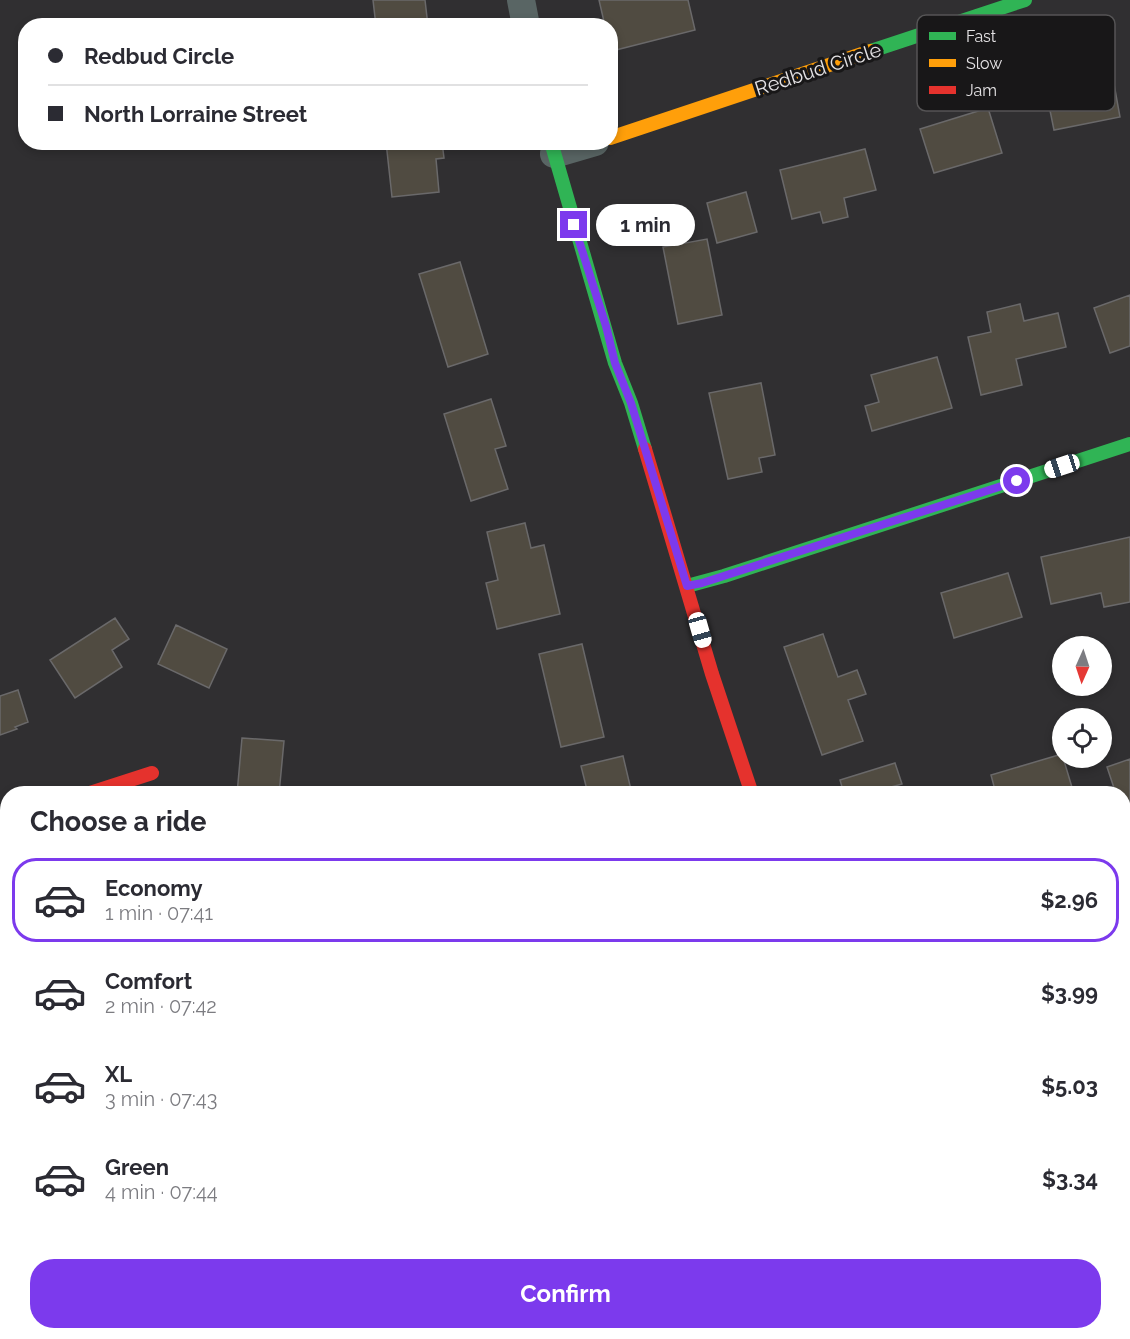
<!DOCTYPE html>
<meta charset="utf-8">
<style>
body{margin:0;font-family:Raleway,sans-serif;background:#f7f7f7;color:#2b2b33;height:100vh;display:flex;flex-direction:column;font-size:22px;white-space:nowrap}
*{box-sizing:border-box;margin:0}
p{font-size:20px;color:#7c7c81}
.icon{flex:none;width:33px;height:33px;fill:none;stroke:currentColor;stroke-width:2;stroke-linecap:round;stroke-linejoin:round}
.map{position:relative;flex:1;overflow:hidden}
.side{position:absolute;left:0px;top:786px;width:1131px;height:554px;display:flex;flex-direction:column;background:#fff;border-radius:24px 24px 0 0;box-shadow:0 3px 9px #0003}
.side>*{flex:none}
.hud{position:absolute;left:18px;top:18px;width:600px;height:132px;border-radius:24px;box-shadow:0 3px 9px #0003;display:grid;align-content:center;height:132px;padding:0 30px;background:#fff}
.needle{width:39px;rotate:183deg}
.fabs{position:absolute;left:1052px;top:636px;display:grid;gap:12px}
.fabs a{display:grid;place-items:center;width:60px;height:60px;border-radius:50%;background:#fff;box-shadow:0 3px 9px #0003;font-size:30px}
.end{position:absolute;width:27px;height:27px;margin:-14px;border:8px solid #7c3aed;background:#fff;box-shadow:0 0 0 3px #fff}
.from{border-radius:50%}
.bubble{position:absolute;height:42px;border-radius:21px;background:#fff;box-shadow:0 3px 9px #0003;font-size:20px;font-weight:700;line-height:42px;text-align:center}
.car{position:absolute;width:18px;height:36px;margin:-18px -9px;border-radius:8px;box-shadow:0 0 4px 2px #0007;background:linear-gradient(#fff 24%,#345 0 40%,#fff 0 76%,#345 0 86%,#fff 0)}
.hud b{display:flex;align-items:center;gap:21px;height:57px;font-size:22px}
.hud b+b{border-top:2px solid #e1e1e2}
.hud i{width:15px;height:15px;background:#2b2b33}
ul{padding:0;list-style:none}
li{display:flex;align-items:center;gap:18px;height:84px;margin:0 12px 9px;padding:0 18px;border:3px solid transparent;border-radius:24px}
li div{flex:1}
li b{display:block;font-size:22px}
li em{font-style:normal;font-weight:700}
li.active{border-color:#7c3aed}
li>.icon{width:54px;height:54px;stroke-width:1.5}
h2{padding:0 30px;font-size:27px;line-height:72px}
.button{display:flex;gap:12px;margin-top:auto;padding:12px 30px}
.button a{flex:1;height:69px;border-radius:24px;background:#7c3aed;color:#fff;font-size:24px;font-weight:700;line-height:69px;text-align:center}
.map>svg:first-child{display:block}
.building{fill:#504b41;stroke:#6a696a;stroke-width:1.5}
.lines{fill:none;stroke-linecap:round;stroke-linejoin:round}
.street{stroke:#596564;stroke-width:28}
.fast{stroke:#30b455;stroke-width:14}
.slow{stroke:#ff9f0a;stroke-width:14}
.jam{stroke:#e5322d;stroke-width:14}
.route{stroke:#7c3aed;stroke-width:8}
.labels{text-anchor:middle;stroke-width:6;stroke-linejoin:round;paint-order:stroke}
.street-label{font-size:20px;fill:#e4e2e4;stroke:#181718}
.key{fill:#181718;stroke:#555455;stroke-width:1.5}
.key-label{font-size:16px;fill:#e4e2e4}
</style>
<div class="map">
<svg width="1130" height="1339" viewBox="0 0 1130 1339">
<rect width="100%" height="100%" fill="#302f31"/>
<path class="building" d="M 373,0 L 425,0 L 428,26 L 376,26 Z
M 599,0 L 688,0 L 695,30 L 612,51 L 610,26 L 605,26 Z
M 1112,73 L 1120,117 L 1054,130 L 1045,86 Z
M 988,108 L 1002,153 L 934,173 L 920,129 Z
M 386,142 L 442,142 L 444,158 L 436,159 L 439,192 L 392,197 Z
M 865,149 L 876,190 L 844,198 L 848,217 L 823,223 L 820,212 L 792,219 L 780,170 Z
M 746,192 L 757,232 L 717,243 L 707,203 Z
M 707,239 L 722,315 L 678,324 L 663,247 Z
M 460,262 L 488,354 L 448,367 L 419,274 Z
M 1130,295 L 1130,346 L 1110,353 L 1094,308 Z
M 1020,304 L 1024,321 L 1058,313 L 1066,347 L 1016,359 L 1022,385 L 981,395 L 968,337 L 991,332 L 987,312 Z
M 937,357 L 952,408 L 872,431 L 865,406 L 879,402 L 871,375 Z
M 761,383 L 775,455 L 759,458 L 762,472 L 728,479 L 709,393 Z
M 491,399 L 506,446 L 495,449 L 508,489 L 471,501 L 444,414 Z
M 525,523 L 531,548 L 544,545 L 560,614 L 497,629 L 486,583 L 498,580 L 487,532 Z
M 1130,537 L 1130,602 L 1104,607 L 1101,593 L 1051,604 L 1041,557 Z
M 1008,573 L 1022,617 L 954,638 L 941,593 Z
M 115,618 L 129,639 L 112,650 L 122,667 L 75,698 L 50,660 Z
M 176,625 L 227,649 L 209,688 L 158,664 Z
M 823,634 L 838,677 L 857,670 L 866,694 L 848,700 L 863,741 L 822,755 L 784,647 Z
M 582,644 L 604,737 L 561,747 L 539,654 Z
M 18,690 L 28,722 L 15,727 L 17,729 L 0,735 L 0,696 Z
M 242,738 L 284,741 L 279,794 L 237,794 Z
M 1062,754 L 1074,794 L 996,794 L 991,775 Z
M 623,756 L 632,794 L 574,794 L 587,790 L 581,766 Z
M 1130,759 L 1130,811 L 1124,813 L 1124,794 L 1116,794 L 1107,767 Z
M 895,763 L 902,784 L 880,790 L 881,794 L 844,794 L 840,780 Z
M 0,951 L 6,975 L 8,974 L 8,1035 L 0,1037 Z
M 1124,1013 L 1130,1036 L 1130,1064 L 1124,1065 Z
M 134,1332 L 180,1332 L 182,1339 L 115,1339 Z
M 279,1332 L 325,1332 L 328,1339 L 282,1339 Z
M 520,1332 L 529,1332 L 531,1339 L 501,1339 Z"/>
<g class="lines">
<path class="street" d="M 521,0 L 526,26
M 554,154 L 595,142
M 0,821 L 8,819
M 1124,913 L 1130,911
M 0,1307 L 8,1304
M 421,1332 L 424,1339
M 924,1332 L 926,1339"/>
<path class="fast" d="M 871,51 L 1025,0
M 551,142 L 615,363 L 631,403 L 645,449
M 687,586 L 724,576 L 1130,444"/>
<path class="slow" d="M 610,138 L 871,51"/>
<path class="jam" d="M 645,449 L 712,674 L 752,794
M 87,794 L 152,773"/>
</g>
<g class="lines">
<path class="route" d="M 574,225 L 606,326 L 615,363 L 631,403 L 687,586 L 702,583 L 1017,481"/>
</g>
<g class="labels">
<g class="street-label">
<text transform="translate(818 69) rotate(-18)" y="7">Redbud Circle</text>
</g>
</g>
<rect x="917" y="15" width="198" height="96" rx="9" class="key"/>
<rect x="929" y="32" width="27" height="8" fill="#30b455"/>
<rect x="929" y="59" width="27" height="8" fill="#ff9f0a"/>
<rect x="929" y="86" width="27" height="8" fill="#e5322d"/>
<g class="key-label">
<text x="966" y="42">Fast</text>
<text x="966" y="69">Slow</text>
<text x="966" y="96">Jam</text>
</g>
</svg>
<div class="fabs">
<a><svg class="needle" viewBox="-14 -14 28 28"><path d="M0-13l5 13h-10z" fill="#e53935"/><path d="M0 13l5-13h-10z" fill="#7c7c81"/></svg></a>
<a><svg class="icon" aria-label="locate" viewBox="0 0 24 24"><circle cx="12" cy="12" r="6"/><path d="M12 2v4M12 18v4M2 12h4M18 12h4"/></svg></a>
</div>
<i class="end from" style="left:1017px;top:481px"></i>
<i class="end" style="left:574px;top:225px"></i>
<div class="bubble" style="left:596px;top:204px;width:99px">1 min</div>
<i class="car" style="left:1062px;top:466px;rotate:252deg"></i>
<i class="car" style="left:700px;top:630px;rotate:164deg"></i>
<div class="hud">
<b><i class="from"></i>Redbud Circle</b>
<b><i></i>North Lorraine Street</b>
</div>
<section class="side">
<h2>Choose a ride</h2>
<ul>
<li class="active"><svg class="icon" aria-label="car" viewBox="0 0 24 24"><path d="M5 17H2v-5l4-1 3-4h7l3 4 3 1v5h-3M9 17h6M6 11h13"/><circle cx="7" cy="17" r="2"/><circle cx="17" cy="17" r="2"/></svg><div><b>Economy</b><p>1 min · 07:41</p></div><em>$2.96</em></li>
<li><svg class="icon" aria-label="car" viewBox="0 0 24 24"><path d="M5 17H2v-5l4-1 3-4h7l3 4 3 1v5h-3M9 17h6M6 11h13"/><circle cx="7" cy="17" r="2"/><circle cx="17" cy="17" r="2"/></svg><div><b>Comfort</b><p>2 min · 07:42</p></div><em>$3.99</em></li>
<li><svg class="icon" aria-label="car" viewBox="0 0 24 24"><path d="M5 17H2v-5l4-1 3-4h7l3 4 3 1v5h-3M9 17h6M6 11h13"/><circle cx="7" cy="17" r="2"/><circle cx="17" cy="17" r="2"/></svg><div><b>XL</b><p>3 min · 07:43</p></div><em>$5.03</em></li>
<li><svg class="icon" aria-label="car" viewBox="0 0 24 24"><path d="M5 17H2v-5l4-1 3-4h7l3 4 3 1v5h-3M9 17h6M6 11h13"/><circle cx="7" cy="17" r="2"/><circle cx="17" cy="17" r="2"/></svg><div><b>Green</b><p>4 min · 07:44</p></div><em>$3.34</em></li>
</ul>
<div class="button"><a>Confirm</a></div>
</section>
</div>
